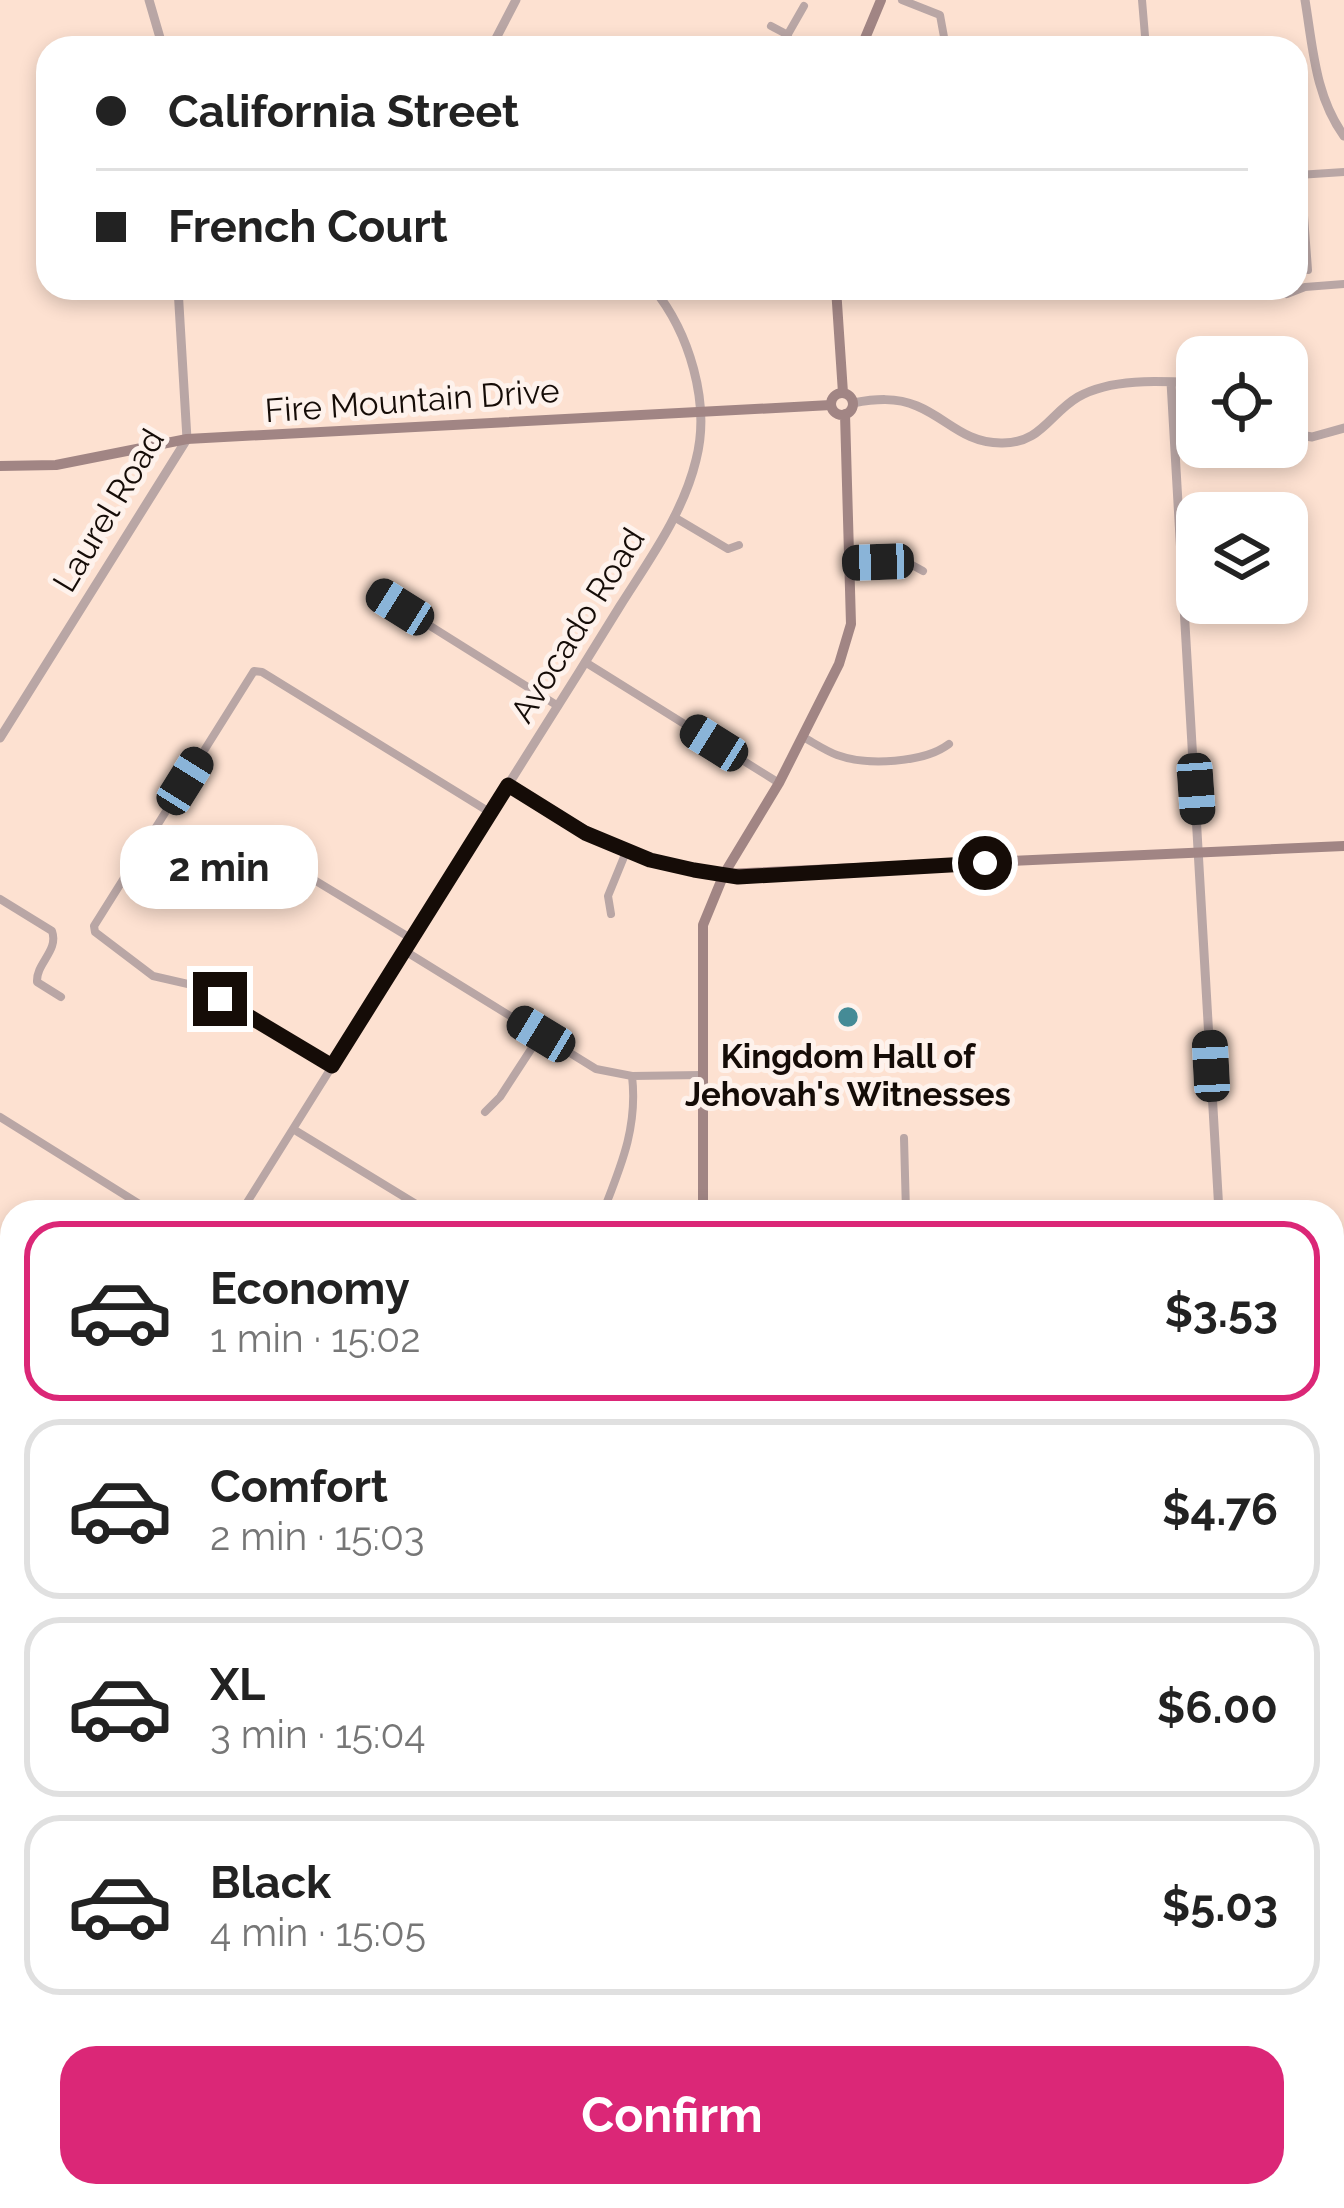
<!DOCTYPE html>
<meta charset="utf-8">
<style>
body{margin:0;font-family:Raleway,sans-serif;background:#f2f2f2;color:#222;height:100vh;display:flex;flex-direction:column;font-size:45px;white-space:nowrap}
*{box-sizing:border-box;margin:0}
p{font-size:39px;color:#767676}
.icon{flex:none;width:66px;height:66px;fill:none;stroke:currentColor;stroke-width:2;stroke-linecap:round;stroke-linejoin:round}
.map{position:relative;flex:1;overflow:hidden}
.sheet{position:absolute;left:0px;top:1200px;width:1344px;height:1008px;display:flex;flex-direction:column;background:#fff;border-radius:36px 36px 0 0;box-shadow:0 6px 18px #0003}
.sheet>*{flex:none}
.banner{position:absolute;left:36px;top:36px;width:1272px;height:264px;border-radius:36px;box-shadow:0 6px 18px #0003;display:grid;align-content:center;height:264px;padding:0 60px;background:#fff}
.controls{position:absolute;left:1176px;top:336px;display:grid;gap:24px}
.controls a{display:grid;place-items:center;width:132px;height:132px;border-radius:24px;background:#fff;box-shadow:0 6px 18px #0003;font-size:60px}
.end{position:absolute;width:54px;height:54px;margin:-27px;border:15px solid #150c07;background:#fff;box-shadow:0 0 0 6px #fff}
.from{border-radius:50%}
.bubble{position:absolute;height:84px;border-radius:36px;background:#fff;box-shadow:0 6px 18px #0003;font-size:39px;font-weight:700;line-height:84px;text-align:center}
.car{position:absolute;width:36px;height:72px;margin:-36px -18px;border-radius:15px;box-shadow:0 0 9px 3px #0007;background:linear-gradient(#222 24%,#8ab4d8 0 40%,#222 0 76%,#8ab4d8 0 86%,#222 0)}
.banner b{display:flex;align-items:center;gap:42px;height:114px;font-size:45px}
.banner b+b{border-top:3px solid #e0e0e0}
.banner i{width:30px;height:30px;background:#222}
ul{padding:21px 0 0;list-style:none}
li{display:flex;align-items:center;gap:36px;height:180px;margin:0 24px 18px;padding:0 36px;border:6px solid #e0e0e0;border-radius:36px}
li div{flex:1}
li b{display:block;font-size:45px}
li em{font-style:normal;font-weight:700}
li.on{border-color:#db2777}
li>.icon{width:108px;height:108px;stroke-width:1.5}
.button{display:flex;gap:24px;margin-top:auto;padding:24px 60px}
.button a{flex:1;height:138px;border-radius:36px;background:#db2777;color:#fff;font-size:48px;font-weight:700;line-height:138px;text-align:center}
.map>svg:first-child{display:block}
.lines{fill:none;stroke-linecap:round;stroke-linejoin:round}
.stream{stroke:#ad8899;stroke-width:3}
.minor{stroke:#b9a6a5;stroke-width:8}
.tertiary{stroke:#b9a6a5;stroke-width:9}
.secondary{stroke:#a18584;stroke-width:10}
.primary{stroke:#906e6d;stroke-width:12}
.rail-casing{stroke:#77665d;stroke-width:8}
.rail{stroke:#fef2ec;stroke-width:3;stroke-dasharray:9;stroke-linecap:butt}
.route{stroke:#150c07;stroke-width:15}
.poi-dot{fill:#458b96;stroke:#fef2ec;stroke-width:4.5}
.labels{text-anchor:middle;stroke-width:10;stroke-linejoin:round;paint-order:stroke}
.street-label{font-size:33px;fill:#150c07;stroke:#fef2ec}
.poi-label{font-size:33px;font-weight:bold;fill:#150c07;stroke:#fef2ec}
</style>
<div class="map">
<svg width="1344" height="2208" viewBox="0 0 1344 2208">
<rect width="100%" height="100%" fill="#fde1d1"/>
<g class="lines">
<path class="stream" d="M 0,1674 L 12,1677"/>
<path class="minor" d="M 902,0 L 940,15 L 946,48
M 1142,0 L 1146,48
M 771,26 L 788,35
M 780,48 L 804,6
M 1298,175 L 1344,172
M 1301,175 L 1308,270
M 1287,294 L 1305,287 L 1344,284
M 674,517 L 728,549 L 739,545
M 852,562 L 903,560 L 923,571
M 376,592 L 558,706
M 585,662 L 779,783
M 803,737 C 814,743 826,751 837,755 C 867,766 924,763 949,744
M 248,840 L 412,939
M 0,899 L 52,931 C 59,951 36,963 37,982 L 61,997
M 611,914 L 608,896 L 626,852
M 405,951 L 596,1069 L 632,1076 L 701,1075
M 332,1066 L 201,987 L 153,976 L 95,932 L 94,926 L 254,671 L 262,672 L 491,813
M 485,1112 L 500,1097 L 541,1034
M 0,1117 L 152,1212
M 293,1129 L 429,1212
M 904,1138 L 906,1212
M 241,1212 L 508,785
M 603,1212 C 621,1166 638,1127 632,1076
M 0,1562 L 12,1566
M 0,2108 L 12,2109
M 1197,2208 L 1202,2196"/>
<path class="tertiary" d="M 149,0 L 163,48
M 1305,0 C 1313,48 1315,96 1344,136
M 491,48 L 516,0
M 653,288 C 689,332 711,403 696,460 C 683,514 649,560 620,606 C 583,666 546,725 508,785 C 582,831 637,862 724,874
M 1171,382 L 1219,1212
M 853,403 C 875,399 896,397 917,406 C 948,419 964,443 1001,443 C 1041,444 1049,414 1078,397 C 1111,378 1160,381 1197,383
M 1287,433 L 1312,437 L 1344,428
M 0,738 L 187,439 L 178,288
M 1332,1331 L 1344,1327
M 0,1435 L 12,1455
M 1332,1760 L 1344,1763
M 0,1876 L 12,1877
M 1332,2119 L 1344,2116
M 434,2196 L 444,2208
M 634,2196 L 636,2208
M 187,2208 L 188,2196
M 501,2208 L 510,2196
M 1041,2208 L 1048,2196"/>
<path class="secondary" d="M 861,48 L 881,0
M 836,288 L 843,393
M831 404a11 11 0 1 1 22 0a11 11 0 1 1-22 0Z
M 0,466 L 56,465 L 187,439 L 831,405
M 724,874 L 1344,846
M 703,1212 L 703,925 L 724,874 L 779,783 L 839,664 L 851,624 L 845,414
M 1332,1407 L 1344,1405
M 1075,2196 L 1088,2208"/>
<path class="primary" d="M 1332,1865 L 1344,1863
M 1344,1883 L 1339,1895 L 1344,1935
M 0,2004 L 12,2005"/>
<defs>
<path id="rail" d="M 0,1652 L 12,1655
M 1332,1816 L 1344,1816"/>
</defs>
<use href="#rail" class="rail-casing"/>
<use href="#rail" class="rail"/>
</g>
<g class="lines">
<path class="route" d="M 220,999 L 332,1066 L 508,785 L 585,833 L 650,860 L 694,870 L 738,877 L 985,863"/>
</g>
<circle class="poi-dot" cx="848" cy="1017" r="12"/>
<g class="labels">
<g class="street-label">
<text transform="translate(412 400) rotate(-4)" y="12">Fire Mountain Drive</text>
<text transform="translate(108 510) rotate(-59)" y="12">Laurel Road</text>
<text transform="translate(577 625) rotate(-58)" y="12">Avocado Road</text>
</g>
<g class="poi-label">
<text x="848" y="1068">Kingdom Hall of<tspan x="848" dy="38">Jehovah's Witnesses</tspan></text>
</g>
</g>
</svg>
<div class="controls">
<a><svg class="icon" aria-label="locate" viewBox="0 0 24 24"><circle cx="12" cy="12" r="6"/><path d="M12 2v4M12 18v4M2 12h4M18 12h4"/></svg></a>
<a><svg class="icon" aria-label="layers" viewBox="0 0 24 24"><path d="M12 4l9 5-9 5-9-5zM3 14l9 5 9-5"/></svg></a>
</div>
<i class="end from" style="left:985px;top:863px"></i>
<i class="end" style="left:220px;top:999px"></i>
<div class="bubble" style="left:120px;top:825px;width:198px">2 min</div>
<i class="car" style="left:878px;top:562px;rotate:268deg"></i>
<i class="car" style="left:400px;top:607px;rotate:302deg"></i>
<i class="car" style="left:714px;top:743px;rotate:302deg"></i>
<i class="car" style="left:185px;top:781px;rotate:32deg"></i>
<i class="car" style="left:1196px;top:789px;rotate:176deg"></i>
<i class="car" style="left:541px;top:1034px;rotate:301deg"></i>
<i class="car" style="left:1211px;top:1066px;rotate:357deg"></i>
<div class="banner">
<b><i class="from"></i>California Street</b>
<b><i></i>French Court</b>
</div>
<section class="sheet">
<ul>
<li class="on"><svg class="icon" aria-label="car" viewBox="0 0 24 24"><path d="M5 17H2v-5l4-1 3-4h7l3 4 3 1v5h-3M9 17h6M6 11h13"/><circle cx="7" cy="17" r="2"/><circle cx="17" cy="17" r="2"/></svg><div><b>Economy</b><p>1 min · 15:02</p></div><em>$3.53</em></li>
<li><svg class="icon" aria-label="car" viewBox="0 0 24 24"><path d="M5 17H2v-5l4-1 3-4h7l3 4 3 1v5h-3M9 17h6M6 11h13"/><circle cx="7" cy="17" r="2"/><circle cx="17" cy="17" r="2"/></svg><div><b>Comfort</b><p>2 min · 15:03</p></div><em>$4.76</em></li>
<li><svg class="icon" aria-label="car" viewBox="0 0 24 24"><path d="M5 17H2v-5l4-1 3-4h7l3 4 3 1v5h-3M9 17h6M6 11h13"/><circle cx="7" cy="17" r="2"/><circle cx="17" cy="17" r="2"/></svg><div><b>XL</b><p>3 min · 15:04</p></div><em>$6.00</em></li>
<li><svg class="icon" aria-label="car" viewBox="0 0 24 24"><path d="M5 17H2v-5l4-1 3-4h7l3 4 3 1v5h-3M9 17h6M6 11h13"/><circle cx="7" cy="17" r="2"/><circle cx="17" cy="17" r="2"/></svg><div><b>Black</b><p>4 min · 15:05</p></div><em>$5.03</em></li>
</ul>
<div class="button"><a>Confirm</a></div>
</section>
</div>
